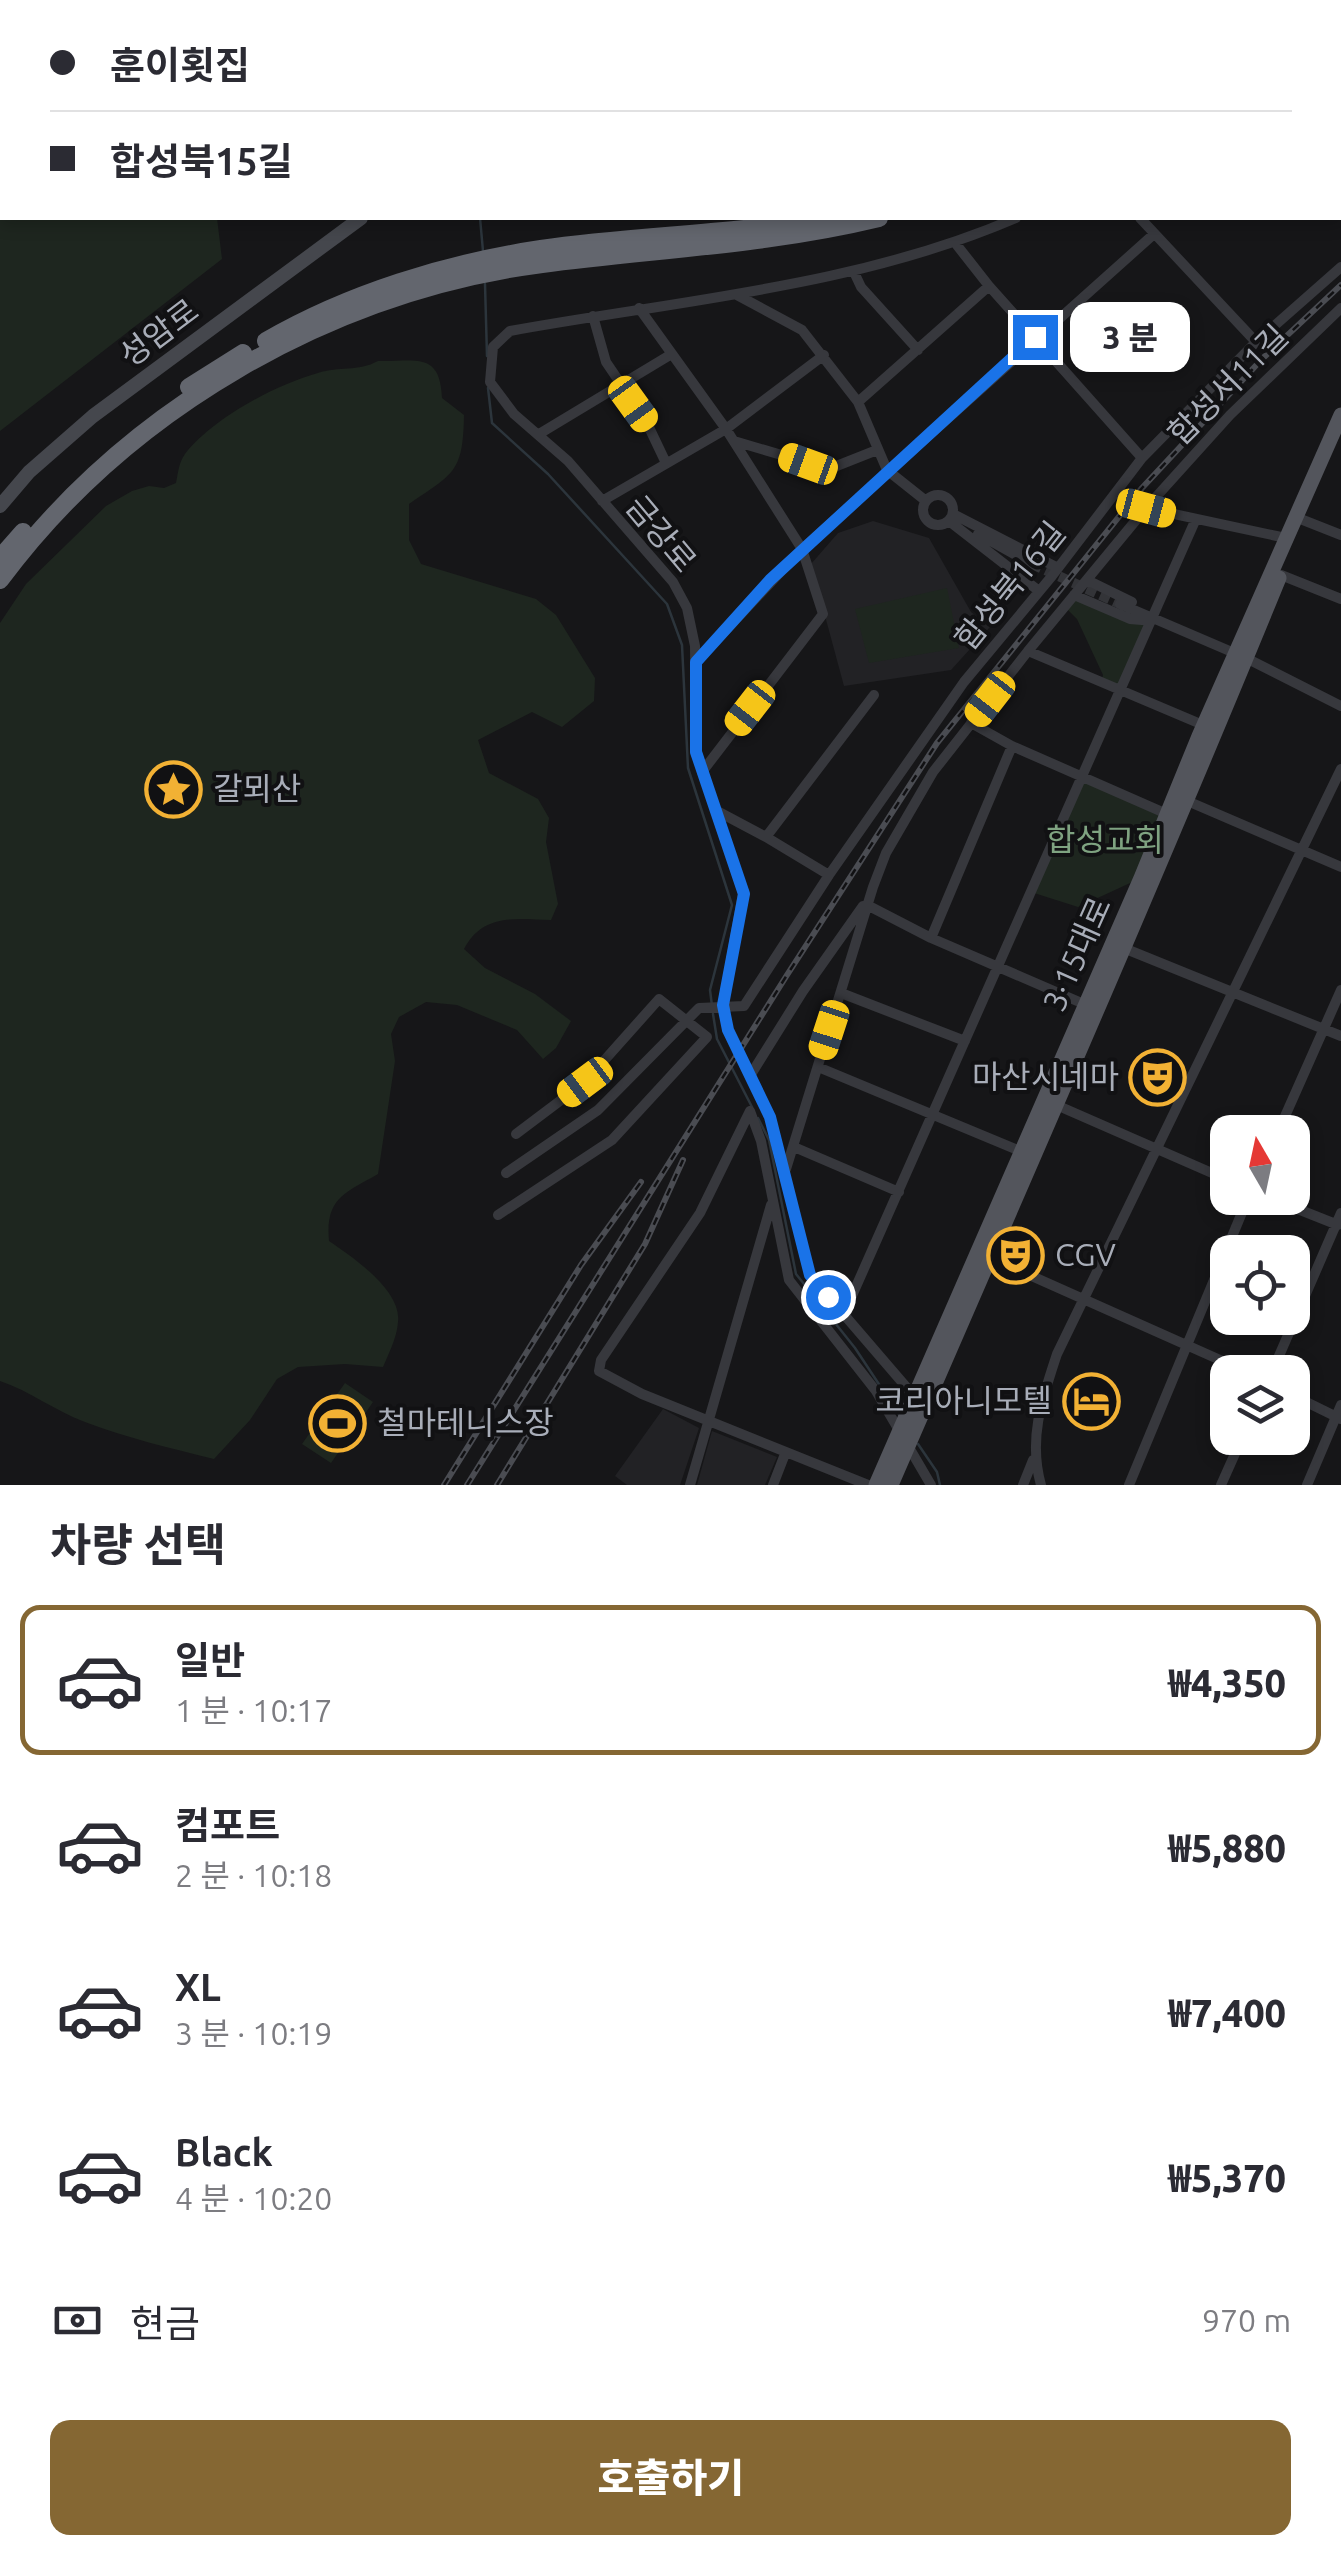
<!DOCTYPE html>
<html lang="ko">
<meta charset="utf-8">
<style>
body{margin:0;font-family:Ubuntu,"Noto Sans KR",sans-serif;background:#f7f7f7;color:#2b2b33;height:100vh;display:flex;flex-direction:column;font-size:38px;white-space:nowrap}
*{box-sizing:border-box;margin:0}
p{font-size:32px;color:#7c7c81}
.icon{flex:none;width:55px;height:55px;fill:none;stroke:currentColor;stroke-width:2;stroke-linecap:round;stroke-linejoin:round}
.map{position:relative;height:1485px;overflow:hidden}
.side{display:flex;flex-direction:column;background:#fff;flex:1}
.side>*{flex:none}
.guide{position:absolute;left:0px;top:0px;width:1342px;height:220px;box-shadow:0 5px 15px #0003;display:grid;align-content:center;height:220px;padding:0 50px;background:#fff}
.needle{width:65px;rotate:351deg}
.tools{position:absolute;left:1210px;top:1115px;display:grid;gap:20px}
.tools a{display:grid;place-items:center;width:100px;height:100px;border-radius:20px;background:#fff;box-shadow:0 5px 15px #0003;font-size:50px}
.end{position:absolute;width:45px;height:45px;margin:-22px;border:12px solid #1a73e8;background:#fff;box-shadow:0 0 0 5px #fff}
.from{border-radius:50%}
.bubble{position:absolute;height:70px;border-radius:20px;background:#fff;box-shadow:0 5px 15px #0003;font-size:32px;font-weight:800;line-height:70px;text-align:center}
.car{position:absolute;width:30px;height:60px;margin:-30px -15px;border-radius:12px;box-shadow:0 0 8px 2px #0007;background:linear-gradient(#f5c518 24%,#345 0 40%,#f5c518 0 76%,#345 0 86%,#f5c518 0)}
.guide b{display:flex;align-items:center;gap:35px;height:95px;font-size:38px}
.guide b+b{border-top:2px solid #e1e1e2}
.guide i{width:25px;height:25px;background:#2b2b33}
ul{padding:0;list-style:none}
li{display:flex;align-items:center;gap:30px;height:150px;margin:0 20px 15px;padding:0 30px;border:5px solid transparent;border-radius:20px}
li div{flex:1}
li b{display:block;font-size:38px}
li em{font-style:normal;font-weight:800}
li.current{border-color:#856733}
li>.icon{width:90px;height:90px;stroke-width:1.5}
h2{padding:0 50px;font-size:45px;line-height:120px}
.pay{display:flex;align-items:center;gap:25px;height:110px;padding:0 50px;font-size:38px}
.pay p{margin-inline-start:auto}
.primary-button{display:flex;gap:20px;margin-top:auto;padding:20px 50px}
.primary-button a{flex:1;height:115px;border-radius:20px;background:#856733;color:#fff;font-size:40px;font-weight:800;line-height:115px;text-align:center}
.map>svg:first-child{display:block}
.built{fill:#222225}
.green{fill:#1e261f}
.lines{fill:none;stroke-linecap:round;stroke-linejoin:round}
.stream{stroke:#2c353c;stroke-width:2.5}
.street-tunnel{stroke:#333438;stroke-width:10;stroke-dasharray:10 5;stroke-linecap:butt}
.street{stroke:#37383d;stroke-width:10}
.secondary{stroke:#45474d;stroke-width:14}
.primary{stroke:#53555c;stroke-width:15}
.highway{stroke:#63666e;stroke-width:18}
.rail-casing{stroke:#4a4c52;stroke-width:6}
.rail{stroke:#111113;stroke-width:2.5;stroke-dasharray:8;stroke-linecap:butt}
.route{stroke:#1a73e8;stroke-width:12}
.labels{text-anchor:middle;stroke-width:8;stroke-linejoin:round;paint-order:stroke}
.street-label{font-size:32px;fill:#a8adb8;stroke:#111113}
.poi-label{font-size:32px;fill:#a8adb8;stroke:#111113;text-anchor:start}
.park-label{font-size:32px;fill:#7fa381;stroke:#111113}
</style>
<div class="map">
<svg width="1341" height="1485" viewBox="0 0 1341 1485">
<rect width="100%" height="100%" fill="#161618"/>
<path class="built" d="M 873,521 L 929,538 L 971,612 L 990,627 L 951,670 L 844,686 L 811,564 L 838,533 Z
M 663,1409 L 699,1428 L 680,1485 L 627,1485 L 615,1476 Z
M 712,1431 L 777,1457 L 765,1485 L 697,1485 Z"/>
<path class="green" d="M 0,0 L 340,2 L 2,2 L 2,218 L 217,218 L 222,259 L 0,431 Z
M 378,361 C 416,362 440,351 442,398 L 464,415 C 463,473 454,473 409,504 L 409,540 L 421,564 L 536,599 L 556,615 L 595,678 L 594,701 L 562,727 L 532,712 L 478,740 L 489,773 L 538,799 L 549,818 L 546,842 L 558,904 L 551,920 C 515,919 483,913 464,949 L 485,968 L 535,994 L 571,1021 L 556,1048 L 543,1059 L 517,1030 L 457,1005 L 426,1002 L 399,1017 L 391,1034 L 395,1061 L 378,1174 C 345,1193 325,1198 329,1241 C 351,1256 402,1290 398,1322 C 397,1337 389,1353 383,1367 L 345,1364 L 298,1367 L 277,1379 L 250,1420 L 214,1459 C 170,1448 127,1438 85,1422 C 55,1411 30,1391 0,1381 L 0,623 L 26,584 L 106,506 L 132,491 L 149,486 L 164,488 L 176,483 C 178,473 179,462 185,454 C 213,418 275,385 318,373 C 339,366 358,372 378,361 Z
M 947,588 L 959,648 L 869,663 L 855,609 Z
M 1074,595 L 1130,619 L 1150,617 L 1119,691 L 1101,683 L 1103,675 L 1077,619 L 1065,607 Z
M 1081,777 L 1167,814 L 1141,878 L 1078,907 L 1031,892 Z
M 345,1383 L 373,1402 L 331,1463 L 302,1444 Z"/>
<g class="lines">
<path class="stream" d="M 185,0 L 187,2
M 371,0 L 393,2
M 480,218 L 483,251
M 485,284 L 487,356
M 488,388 L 492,423 L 548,474 L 667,604 L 682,645 L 688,768 L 732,905 L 710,990 L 712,1006
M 713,1014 L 717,1039 L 752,1107
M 758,1118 L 769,1140 L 796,1274 L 855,1348 L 900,1416
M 918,1444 L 937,1472 L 940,1485"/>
<path class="street-tunnel" d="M 1032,564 L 1120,604"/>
<path class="street" d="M 1313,2 L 1316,0
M 1140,218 L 1256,342
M 956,244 L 989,286 L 1142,458
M 854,272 L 861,287 L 918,350
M 737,295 L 802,330 L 858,402 L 887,470 L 926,501
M 639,308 L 726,429 L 802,549 L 823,614 L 702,772
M 593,316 L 606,362 L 646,421 L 666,463
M 858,402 L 989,286
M 539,434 L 670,355
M 734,441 L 829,469 L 877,450
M923 510a15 15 0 1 1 30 0a15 15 0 1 1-30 0Z
M 602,501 L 726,429 L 824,355
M 1146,508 L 1286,538
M 953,514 L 1058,568
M 1303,520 L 1341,535
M 949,521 L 1039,591
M 978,534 L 1032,564
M 1281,575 L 1341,599
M 1087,580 L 1132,602
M 1074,595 L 1130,619 L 1142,620 L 1146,616
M 1120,604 L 1246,658 L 1341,706
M 1028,651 L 1203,725
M 696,662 L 802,549 L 1154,234
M 971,723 L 1012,746 L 1167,814
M 1185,800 L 1341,867
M 717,811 L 766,837 L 829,875
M 766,837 L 874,695
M 931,938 L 1012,746
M 1126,949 L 1341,1036
M 841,993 L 965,1041
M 818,1067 L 1020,1151
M 750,1076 L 803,991 L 863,906 L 869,906 L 931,938 L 1084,1004
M 1054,1104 L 1228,1180
M 750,1111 L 700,1213 L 601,1360 L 599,1371 L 642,1394 L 868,1485
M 750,1111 L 761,1141 L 789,1280 L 876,1391 L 931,1485
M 1278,1132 L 1341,990
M 794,1147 L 899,1192
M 786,1169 L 873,887 L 886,853 L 933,772 L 1028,651 L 1146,508 L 1230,415 L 1341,308
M 506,1173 L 598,1110 L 699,1008 L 744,1006 L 829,875 L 964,682 L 1052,576 L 1142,458 L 1256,342 L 1341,267
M 1270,1198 L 1338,1225
M 498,1215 L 612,1140 L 707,1037 L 659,999 L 585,1082 L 516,1134
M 989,1257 L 1247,1372
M 843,1316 L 1195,521
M 1272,1372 L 1341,1213
M 1292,1395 L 1341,1419
M 914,1396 L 810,1275 L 770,1117 L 728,1030 L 723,1005 L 743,893 L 696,752 L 695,646 L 687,608 L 673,582 L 568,461 L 514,414 L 490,382 L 493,347 L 510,331 C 680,300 856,287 1016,218
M 690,1485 L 771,1205
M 773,1485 L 785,1454
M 1023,1485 L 1033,1460
M 1041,1485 C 1028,1439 1042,1399 1057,1354 L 1341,769
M 1129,1485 L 1248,1198
M 1221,1485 L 1242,1438
M 1307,1485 L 1341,1405"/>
<path class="secondary" d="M 1172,2 L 1176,0
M 0,506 L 29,472 L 93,416 L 361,218"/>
<path class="primary" d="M 876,1485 L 1141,878 L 1199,736 L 1341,415
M 891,1485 C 1022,1183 1154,883 1279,578"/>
<path class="highway" d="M 1221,2 L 1224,0
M 1239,2 L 1241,0
M 266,341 C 349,293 447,263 541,249 C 635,235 730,235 824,218
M 189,387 L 243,353
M 0,558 L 23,532
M 0,580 C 127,409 330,292 542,264 C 655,249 768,245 879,218"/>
<defs>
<path id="rail" d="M 444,1485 L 581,1265 L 641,1182
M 467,1485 L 787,975 L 937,743 L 1142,488 L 1262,359 L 1341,285
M 497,1485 L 645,1244 L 683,1160"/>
</defs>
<use href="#rail" class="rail-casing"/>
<use href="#rail" class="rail"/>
</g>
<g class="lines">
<path class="route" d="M 828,1297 L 810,1275 L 770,1117 L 728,1030 L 723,1005 L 744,894 L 696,752 L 696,662 L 770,580 L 1035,337"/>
</g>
<defs>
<symbol id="sight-ring" viewBox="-11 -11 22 22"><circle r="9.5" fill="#111113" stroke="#f2b134" stroke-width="1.5"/><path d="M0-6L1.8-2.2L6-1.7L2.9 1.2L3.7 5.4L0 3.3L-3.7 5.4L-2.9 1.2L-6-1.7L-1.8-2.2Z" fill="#f2b134"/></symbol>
<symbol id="theatre-ring" viewBox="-11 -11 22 22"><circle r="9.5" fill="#111113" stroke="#f2b134" stroke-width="1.5"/><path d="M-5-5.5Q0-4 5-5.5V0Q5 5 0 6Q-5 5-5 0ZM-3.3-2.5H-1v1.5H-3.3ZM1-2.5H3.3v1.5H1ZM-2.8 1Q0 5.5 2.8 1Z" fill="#f2b134"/></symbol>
<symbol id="hotel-ring" viewBox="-11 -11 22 22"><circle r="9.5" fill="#111113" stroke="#f2b134" stroke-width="1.5"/><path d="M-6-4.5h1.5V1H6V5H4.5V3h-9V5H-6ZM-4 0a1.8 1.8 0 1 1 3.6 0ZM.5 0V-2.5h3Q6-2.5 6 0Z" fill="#f2b134"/></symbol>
<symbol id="stadium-ring" viewBox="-11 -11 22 22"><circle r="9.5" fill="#111113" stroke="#f2b134" stroke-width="1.5"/><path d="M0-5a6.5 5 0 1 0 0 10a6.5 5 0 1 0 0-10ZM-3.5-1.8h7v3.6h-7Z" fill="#f2b134"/></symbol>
</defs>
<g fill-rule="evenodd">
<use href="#sight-ring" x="142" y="758" width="63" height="63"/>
<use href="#theatre-ring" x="1126" y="1046" width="63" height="63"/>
<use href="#theatre-ring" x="984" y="1224" width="63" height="63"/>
<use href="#hotel-ring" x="1060" y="1370" width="63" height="63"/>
<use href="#stadium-ring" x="306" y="1392" width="63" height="63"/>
</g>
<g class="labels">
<g class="street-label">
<text transform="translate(159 333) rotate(-37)" y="11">성암로</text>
<text transform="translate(1228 385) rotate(-45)" y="11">합성서11길</text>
<text transform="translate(661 534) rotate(50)" y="11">금강로</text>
<text transform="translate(1010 586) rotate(-51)" y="11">합성북16길</text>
<text transform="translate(1077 954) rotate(-66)" y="11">3·15대로</text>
</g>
<g class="poi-label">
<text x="213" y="800">갈뫼산</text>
<text x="1119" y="1088" text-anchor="end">마산시네마</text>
<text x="1055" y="1266">CGV</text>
<text x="1052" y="1412" text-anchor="end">코리아니모텔</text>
<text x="377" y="1434">철마테니스장</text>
</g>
<g class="park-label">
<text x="1105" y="851">합성교회</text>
</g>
</g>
</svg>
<div class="tools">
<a><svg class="needle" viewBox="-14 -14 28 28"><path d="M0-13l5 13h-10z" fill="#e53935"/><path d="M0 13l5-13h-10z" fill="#7c7c81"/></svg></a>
<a><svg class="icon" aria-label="locate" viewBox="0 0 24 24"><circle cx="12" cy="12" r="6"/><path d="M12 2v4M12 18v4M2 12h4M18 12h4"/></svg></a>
<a><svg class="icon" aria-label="layers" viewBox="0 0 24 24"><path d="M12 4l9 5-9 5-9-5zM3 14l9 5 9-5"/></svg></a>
</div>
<i class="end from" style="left:828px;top:1297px"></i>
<i class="end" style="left:1035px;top:337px"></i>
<div class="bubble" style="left:1070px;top:302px;width:120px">3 분</div>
<i class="car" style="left:633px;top:404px;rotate:144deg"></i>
<i class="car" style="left:808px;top:464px;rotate:290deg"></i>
<i class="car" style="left:1146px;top:508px;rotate:105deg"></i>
<i class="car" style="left:990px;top:699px;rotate:218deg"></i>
<i class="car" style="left:750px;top:708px;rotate:218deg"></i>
<i class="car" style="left:829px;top:1030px;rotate:198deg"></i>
<i class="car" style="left:585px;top:1082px;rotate:233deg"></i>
<div class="guide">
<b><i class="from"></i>훈이횟집</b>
<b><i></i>합성북15길</b>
</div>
</div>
<section class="side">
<h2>차량 선택</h2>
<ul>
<li class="current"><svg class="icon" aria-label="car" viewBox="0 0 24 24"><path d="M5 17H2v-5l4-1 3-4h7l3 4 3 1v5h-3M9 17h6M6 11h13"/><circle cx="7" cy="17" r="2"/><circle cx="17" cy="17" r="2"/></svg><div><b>일반</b><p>1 분 · 10:17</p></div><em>₩4,350</em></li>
<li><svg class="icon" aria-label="car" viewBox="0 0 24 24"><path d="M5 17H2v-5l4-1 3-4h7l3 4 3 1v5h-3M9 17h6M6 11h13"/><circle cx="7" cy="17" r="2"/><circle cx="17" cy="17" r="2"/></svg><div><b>컴포트</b><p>2 분 · 10:18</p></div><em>₩5,880</em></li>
<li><svg class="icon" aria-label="car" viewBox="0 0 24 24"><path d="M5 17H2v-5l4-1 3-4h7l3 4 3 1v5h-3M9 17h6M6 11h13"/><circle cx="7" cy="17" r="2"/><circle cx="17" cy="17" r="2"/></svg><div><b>XL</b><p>3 분 · 10:19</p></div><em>₩7,400</em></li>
<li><svg class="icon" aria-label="car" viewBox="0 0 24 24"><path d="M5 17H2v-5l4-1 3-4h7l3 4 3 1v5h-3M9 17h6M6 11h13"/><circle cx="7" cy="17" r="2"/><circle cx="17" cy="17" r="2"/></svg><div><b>Black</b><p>4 분 · 10:20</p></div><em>₩5,370</em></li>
</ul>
<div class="pay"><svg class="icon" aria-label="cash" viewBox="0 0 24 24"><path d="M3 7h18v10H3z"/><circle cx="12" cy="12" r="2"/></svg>현금<p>970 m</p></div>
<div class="primary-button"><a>호출하기</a></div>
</section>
